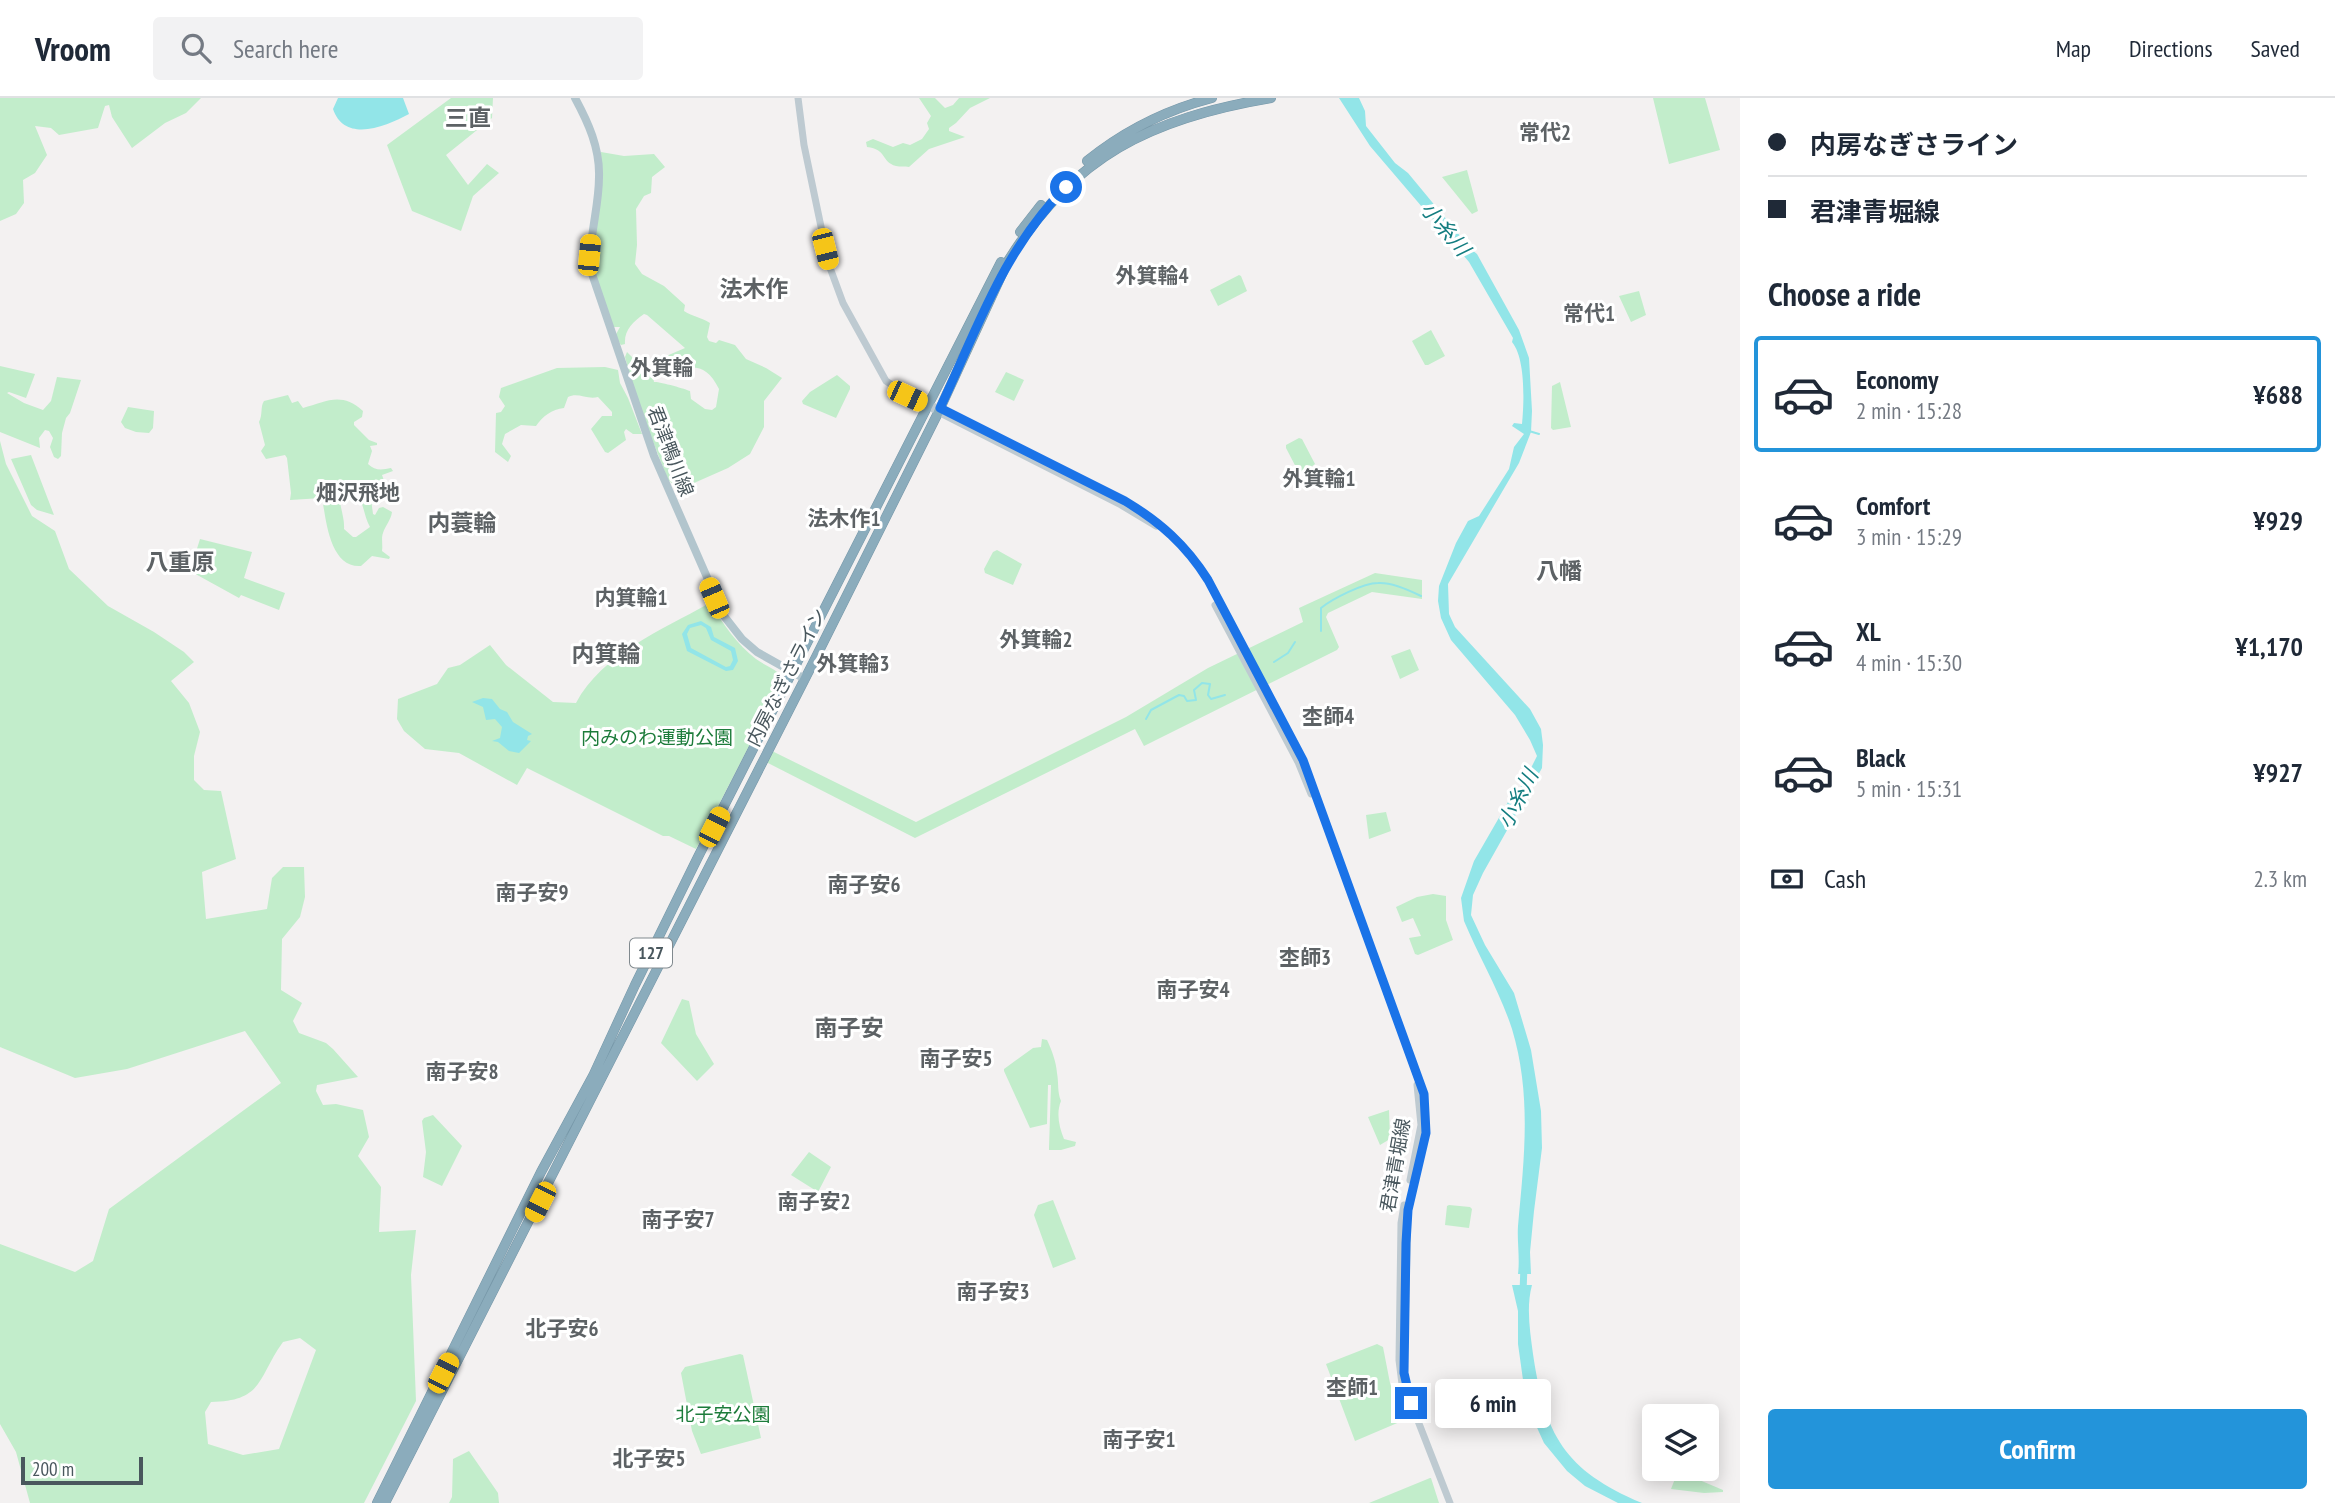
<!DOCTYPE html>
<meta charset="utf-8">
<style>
body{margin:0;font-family:"PT Sans Narrow","Noto Sans JP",sans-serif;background:#f2f2f3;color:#1f2937;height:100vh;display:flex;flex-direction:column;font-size:26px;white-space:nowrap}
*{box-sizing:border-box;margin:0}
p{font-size:23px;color:#747a83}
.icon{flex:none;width:38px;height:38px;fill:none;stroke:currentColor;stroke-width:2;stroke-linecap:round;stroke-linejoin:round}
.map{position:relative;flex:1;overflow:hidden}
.details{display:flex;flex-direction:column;background:#fff;width:595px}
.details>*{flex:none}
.guide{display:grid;align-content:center;height:154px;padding:0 28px;background:#fff}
.fabs{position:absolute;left:1642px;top:1306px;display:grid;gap:14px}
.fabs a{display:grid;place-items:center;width:77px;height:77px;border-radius:7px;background:#fff;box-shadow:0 4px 18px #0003;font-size:35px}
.scale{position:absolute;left:21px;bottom:18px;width:122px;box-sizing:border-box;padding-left:7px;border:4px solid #49575d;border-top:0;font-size:19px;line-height:24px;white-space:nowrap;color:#49575d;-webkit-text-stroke:5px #fff;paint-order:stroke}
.end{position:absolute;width:32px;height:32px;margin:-16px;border:9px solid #1a73e8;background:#fff;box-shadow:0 0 0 4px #fff}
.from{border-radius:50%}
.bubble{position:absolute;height:49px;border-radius:7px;background:#fff;box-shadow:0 4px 18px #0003;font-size:23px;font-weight:600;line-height:49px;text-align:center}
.car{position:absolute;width:21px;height:42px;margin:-21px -10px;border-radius:9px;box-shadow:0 0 5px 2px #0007;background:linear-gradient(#f5c518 24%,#345 0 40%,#f5c518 0 76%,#345 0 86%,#f5c518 0)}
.guide b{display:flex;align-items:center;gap:24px;height:66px;font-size:26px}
.guide b+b{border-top:2px solid #e0e1e3}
.guide i{width:18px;height:18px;background:#1f2937}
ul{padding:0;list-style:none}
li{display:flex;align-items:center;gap:21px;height:116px;margin:0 14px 10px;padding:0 14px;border:4px solid transparent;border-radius:7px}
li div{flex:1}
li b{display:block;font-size:26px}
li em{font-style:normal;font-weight:600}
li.active{border-color:#2394da}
li>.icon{width:63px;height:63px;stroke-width:1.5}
h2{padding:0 28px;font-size:32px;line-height:84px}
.pay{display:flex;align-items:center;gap:18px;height:77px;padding:0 28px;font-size:26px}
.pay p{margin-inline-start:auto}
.button{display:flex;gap:14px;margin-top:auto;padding:14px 28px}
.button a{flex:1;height:80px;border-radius:7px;background:#2394da;color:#fff;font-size:28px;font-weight:600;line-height:80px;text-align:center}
header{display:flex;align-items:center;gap:42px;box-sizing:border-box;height:98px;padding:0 35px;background:#fff;border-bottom:2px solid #e0e1e3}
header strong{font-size:33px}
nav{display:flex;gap:38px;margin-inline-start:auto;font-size:24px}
.search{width:490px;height:63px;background:#f2f2f3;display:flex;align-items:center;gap:18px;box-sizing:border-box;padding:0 24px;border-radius:7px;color:#747a83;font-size:26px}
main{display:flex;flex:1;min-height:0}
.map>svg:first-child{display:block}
.green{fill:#c2edcb;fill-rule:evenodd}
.water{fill:#92e5e8;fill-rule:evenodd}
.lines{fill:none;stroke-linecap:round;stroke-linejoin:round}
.stream{stroke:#92e5e8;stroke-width:2}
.river{stroke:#92e5e8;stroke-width:7}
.highway-casing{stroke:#7697a8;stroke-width:10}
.secondary{stroke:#becad1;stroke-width:7}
.primary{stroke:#b2c5cd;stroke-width:8}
.highway{stroke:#8bacbc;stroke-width:9}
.route{stroke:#1a73e8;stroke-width:9}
.labels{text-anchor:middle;stroke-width:6;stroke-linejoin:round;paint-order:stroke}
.shield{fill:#fff;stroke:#80898e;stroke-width:2}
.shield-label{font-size:18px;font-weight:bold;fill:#49575d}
.street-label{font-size:19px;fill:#49575d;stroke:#fff}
.park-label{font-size:19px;fill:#1d7c3b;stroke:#fff}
.neighbourhood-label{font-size:21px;font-weight:bold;fill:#5d6265;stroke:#fff}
.water-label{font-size:21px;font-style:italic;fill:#137d80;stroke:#fff}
.quarter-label{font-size:23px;font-weight:bold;fill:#5d6265;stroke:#fff}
</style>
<header>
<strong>Vroom</strong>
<div class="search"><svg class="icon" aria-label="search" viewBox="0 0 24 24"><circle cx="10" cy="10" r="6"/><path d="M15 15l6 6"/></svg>Search here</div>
<nav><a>Map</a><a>Directions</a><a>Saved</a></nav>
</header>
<main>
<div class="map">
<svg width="1740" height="1405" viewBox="0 0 1740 1405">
<rect width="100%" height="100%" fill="#f3f1f1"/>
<path class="green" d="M 0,0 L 201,0 L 186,15 L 165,25 L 132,50 L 112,19 L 109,7 L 105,8 L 98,30 L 59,37 L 51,30 L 35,28 L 47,57 L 35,75 L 23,82 L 24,105 L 16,116 L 0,123 Z
M 451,0 L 493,0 L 492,20 L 446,57 L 468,87 L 487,66 L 499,75 L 473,98 L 461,133 L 412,113 L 387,47 Z
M 919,0 L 935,0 L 945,10 L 953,7 L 959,0 L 990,0 L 970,10 L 956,25 L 949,30 L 949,33 L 965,39 L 929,51 L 909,69 C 905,68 900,69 896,68 C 881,64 887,51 867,49 L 866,44 L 873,41 L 893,49 L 903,45 L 910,47 L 922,41 L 929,31 L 927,25 L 931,18 Z
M 1653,0 L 1705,0 L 1720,52 L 1669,66 Z
M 601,54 L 624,58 L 654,56 L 665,69 L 652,79 L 651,95 L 644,98 L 636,111 L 637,147 L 635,166 L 642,176 L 664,188 L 685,207 L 684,213 C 693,219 701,219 710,225 L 707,239 L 709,243 L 716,245 L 719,242 L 735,247 L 746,261 L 766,270 L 782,280 L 764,303 L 764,329 L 750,356 L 728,370 L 694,385 L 690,380 L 674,387 L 668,382 L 636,300 L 625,259 L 627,254 L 641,268 L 643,275 L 653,279 L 654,284 C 658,283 686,291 690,293 L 691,301 L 705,311 L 712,312 L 716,309 L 719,291 C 706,265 693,267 669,274 L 664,259 L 685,250 L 647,217 L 644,216 C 633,224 624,232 625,246 L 621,247 L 615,238 L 620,229 L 612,229 L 597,188 L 591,155 L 602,87 Z
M 1467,72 L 1478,113 L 1472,116 L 1442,79 Z
M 1239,177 L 1241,178 L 1247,193 L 1218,208 L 1210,192 Z
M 1639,193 L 1646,217 L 1631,224 L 1619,198 Z
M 1431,232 L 1445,258 L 1428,267 L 1425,267 L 1412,243 Z
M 0,268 L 35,276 L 26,300 L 9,294 L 7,295 L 24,305 L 43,312 L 51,303 L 57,279 L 81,282 L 70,315 L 66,320 L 62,335 L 61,358 L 58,361 L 54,359 L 50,349 L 53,340 L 49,333 L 45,332 L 39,340 L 40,350 L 0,334 Z
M 605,269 L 618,272 L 620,285 L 628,300 L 642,336 L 633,336 L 626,331 L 624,334 L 626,342 L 608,355 L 605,354 L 591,331 L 602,318 L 612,318 L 612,314 L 598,299 C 587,302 578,294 568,299 L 564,310 C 552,311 542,319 536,328 L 521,327 L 505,336 L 502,346 L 511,358 L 508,364 L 495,354 L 496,315 L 501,314 L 505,308 L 499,299 L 501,290 L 557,270 Z
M 1006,274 L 1024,282 L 1014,303 L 995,294 Z
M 837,277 L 850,288 L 850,291 L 836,320 L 803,306 L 802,303 L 810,294 Z
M 1560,284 L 1571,329 L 1553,332 L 1551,330 L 1552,288 Z
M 288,297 L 292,305 L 298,303 L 303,310 C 326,304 341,293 363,313 L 362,319 L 354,324 L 354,327 L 369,342 L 377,345 L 377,347 L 370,348 L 372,353 L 368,366 C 375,373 382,372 391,370 L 393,373 L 382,377 L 388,394 L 373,395 L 371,401 L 373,416 L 375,417 L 379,410 L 383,409 L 392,414 C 391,422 385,428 383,435 C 381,440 383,447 382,453 L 390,459 L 389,461 L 372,458 L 361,468 C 329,470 326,420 322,400 L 290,402 L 291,395 L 287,360 L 285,357 L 266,361 L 261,353 L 265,347 L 259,324 C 263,317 260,309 264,303 ZM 348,390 C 364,395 362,415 370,429 L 356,439 L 353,439 L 344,431 C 345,418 338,407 340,392 Z
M 128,309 L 154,313 L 153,330 L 149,335 L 136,334 L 125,330 L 121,324 Z
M 1299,340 L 1302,341 L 1315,366 L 1302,376 L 1299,375 L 1286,350 L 1286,347 Z
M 0,343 L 6,366 L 32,418 L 55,433 L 69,471 L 108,508 L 154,534 L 184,554 L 194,564 L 171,583 L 189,605 L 200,634 L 194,658 L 194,682 L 204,692 L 221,693 L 236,761 L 202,774 L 206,821 L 267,811 L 272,780 L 283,769 L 304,769 L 305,799 L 300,819 L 282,841 L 281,892 L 302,905 L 293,923 L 299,935 L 326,945 L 333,951 L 358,979 L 317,987 L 316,993 L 323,1007 L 336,1006 L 363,1012 L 369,1039 L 358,1058 L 381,1089 L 379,1134 L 416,1132 L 411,1177 L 416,1303 L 364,1405 L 30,1405 L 16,1354 L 0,1326 L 0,1146 L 75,1174 L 93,1163 L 109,1111 L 281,985 L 245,933 L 127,971 L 75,980 L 0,949 ZM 300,1240 L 316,1252 L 279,1351 L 243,1357 L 208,1346 L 205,1314 L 211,1304 C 264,1303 257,1280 283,1244 Z
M 31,357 L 54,417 L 37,412 L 31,407 L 11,361 Z
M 200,441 L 252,454 L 244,480 L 285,495 L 279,512 L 241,497 L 239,500 L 190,473 Z
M 997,452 L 1022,466 L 1013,487 L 985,475 L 984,471 L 993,454 Z
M 1375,475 L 1422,482 L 1422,501 L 1372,494 L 1328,515 L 1326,519 L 1339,549 L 1337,552 L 1144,648 L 1135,631 L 915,740 L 766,664 L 772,653 L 916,724 L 1126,619 L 1208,570 L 1303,524 L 1299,510 Z
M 708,506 L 712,507 C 724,528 737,546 756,561 C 765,568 779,571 783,582 L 696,751 L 669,738 L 663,738 L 527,670 L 517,687 L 459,655 L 425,651 L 404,633 L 397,621 L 398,601 L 437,586 L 448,570 L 460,567 L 490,547 L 506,567 L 553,604 L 576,605 C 602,556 662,532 708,506 Z
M 1410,551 L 1419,572 L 1400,581 L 1391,558 Z
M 1386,714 L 1391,733 L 1369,741 L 1366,717 Z
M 1433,796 L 1446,798 L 1446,822 L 1453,842 L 1418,857 L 1415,856 L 1409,840 L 1421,838 L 1413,820 L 1402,824 L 1396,809 L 1417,799 Z
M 682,901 L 689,903 L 696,936 L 714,966 L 697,983 L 661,945 Z
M 1042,941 L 1047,942 C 1052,953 1056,963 1057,975 C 1059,986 1057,993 1061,1003 C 1056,1015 1059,1029 1064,1041 L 1076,1044 L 1075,1048 L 1061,1052 L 1049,1052 L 1049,1050 L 1051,987 L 1048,987 L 1047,1026 L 1030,1030 L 1004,973 L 1004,971 L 1033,950 L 1041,949 Z
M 1389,1012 L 1390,1041 L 1380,1047 L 1368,1019 Z
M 433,1017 L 462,1048 L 442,1088 L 423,1079 L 426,1054 L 422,1023 L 424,1020 Z
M 809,1054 L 831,1069 L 818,1094 L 791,1077 Z
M 1053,1102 L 1076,1161 L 1053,1170 L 1034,1117 L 1038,1107 Z
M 1449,1107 L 1470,1109 L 1472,1111 L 1469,1130 L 1445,1127 L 1447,1108 Z
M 1377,1246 L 1383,1249 L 1390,1285 L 1402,1323 L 1355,1343 L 1326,1266 Z
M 740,1256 L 743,1257 L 761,1340 L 701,1356 L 692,1333 L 681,1275 L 685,1269 Z
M 469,1353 L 498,1395 L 499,1405 L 449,1405 L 452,1399 L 453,1361 Z
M 1678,1373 L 1723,1392 L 1723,1394 L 1704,1395 L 1671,1391 Z
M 1431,1380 L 1439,1405 L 1369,1405 L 1430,1380 Z"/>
<path class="water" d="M 338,0 L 403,0 L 409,16 C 387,28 345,46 333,11 Z
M 1339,0 L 1359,0 L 1365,13 L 1366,28 L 1395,65 L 1408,75 L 1461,139 L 1461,143 L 1477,156 L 1519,232 L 1529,260 L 1532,313 L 1531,334 L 1519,365 L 1448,486 L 1449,516 L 1455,529 L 1530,611 L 1541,631 L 1543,647 L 1542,670 L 1483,775 L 1473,797 L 1471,817 L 1485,847 L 1514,895 L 1531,952 L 1541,1013 L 1542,1050 L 1534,1113 L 1530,1154 L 1531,1176 L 1518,1176 C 1520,1160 1517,1144 1518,1128 C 1524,1062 1532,997 1512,931 C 1500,894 1479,859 1464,823 L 1461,800 L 1474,763 L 1508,704 L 1523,686 L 1537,658 L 1530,642 L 1515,617 L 1451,542 L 1441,520 L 1438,503 L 1439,488 L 1456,445 L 1468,423 L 1479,418 L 1509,371 L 1514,349 L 1524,336 L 1512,328 L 1514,325 L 1522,326 C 1524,306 1526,261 1512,244 L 1513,240 L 1469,164 L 1370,48 Z
M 701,523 L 711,529 L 714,539 L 735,550 L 738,563 L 733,572 L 726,573 L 687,553 L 682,536 L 688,527 ZM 701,527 L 706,530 L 711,542 L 731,553 L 733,562 L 730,568 L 726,569 L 691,550 L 687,536 L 690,530 Z
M 483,600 L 492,601 L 500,611 L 507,614 L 513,624 L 532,636 L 528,638 L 527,642 L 531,643 L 519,655 L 509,653 L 498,644 L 492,643 L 500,640 L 502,629 L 495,621 L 486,622 L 483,609 L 472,604 Z
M 1512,1187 L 1532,1187 C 1526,1209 1530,1233 1533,1256 C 1545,1337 1564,1372 1642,1405 L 1618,1405 L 1585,1388 L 1567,1373 L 1544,1345 L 1529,1312 L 1524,1289 L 1518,1246 L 1518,1213 Z"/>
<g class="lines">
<path class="stream" d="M 1529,333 L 1539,336
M 1321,533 L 1321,510 C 1332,501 1363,485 1378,485 C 1391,484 1409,492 1421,498
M 1274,564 L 1288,555 L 1295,544
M 1146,621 L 1151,612 L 1179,597 L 1184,598 L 1187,603 L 1196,602 L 1194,592 L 1202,585 L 1210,586 L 1208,597 L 1211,601 L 1225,597"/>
<path class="river" d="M 1523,1194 L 1524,1168"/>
<defs>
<path id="highway" d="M 1087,63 C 1124,33 1166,12 1212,0
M 1020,134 L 1041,107
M 377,1405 L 541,1074 L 593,978 L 635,887 L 698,759 L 1001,164
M 385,1405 L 813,565 L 938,315 L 1008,163 C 1073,58 1151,20 1271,0"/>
</defs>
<use href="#highway" class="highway-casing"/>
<path class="secondary" d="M 798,0 L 804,47 L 829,167 L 843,205 L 886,283 L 907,297 L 940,311 L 1125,403 C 1162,425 1185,445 1208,482 L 1303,662 L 1424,997 L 1426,1035 L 1408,1112 L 1404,1275 L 1411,1305 L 1450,1405
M 934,312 L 1121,407 L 1156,428
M 1215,507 L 1298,664 L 1311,696
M 1410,1082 L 1421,1027 L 1417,987
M 1403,1294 L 1399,1262 L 1401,1125 L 1404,1107"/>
<path class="primary" d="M 575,0 C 588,24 600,50 599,79 C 599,111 588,140 591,173 L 654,358 L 724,518 L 742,541 L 757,554 L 805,581"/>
<use href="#highway" class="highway"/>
</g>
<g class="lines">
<path class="route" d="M 1066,89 C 1002,154 978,230 940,310 L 1125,403 C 1160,424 1186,447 1208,482 L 1303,662 L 1424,996 L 1426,1035 L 1408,1112 L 1406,1145 L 1404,1275 L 1411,1305"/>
</g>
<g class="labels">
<rect class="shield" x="630" y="840.5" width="42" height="29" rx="5"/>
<g class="shield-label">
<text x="651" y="861">127</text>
</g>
<g class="street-label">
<text transform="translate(671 353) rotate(69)" y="7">君津鴨川線</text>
<text transform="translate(786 579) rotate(-63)" y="7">内房なぎさライン</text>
<text transform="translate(1395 1067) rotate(-80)" y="7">君津青堀線</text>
</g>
<g class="park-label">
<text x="657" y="646">内みのわ運動公園</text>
<text x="723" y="1323">北子安公園</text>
</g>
<g class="neighbourhood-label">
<text x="1545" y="42">常代2</text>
<text x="1152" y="185">外箕輪4</text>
<text x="1589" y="223">常代1</text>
<text x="662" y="277">外箕輪</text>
<text x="1319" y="388">外箕輪1</text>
<text x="358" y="402">畑沢飛地</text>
<text x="844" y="428">法木作1</text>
<text x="631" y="507">内箕輪1</text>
<text x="1036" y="549">外箕輪2</text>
<text x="853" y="573">外箕輪3</text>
<text x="1328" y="626">杢師4</text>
<text x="864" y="794">南子安6</text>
<text x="532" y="802">南子安9</text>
<text x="1305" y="867">杢師3</text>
<text x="1193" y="899">南子安4</text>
<text x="956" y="968">南子安5</text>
<text x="462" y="981">南子安8</text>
<text x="814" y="1111">南子安2</text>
<text x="678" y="1129">南子安7</text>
<text x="993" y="1201">南子安3</text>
<text x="562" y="1238">北子安6</text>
<text x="1352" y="1297">杢師1</text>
<text x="1139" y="1349">南子安1</text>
<text x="649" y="1368">北子安5</text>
</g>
<g class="water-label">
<text transform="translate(1445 131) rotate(50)" y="7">小糸川</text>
<text transform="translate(1518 701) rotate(-63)" y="7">小糸川</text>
</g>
<g class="quarter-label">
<text x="468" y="28">三直</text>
<text x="754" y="199">法木作</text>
<text x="462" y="433">内蓑輪</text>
<text x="180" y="472">八重原</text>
<text x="1559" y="481">八幡</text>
<text x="606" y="564">内箕輪</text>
<text x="849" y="938">南子安</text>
</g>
</g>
</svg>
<div class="fabs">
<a><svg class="icon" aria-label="layers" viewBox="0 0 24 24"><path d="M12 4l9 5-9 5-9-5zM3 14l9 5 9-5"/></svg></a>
</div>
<div class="scale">200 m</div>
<i class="end from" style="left:1066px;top:89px"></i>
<i class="end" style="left:1411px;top:1305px"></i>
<div class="bubble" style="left:1435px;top:1281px;width:116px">6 min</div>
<i class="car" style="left:825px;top:151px;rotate:166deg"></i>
<i class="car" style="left:589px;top:157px;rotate:5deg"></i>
<i class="car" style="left:907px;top:298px;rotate:115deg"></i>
<i class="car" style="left:714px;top:500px;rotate:337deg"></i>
<i class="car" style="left:714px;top:729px;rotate:27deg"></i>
<i class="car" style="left:540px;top:1104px;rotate:207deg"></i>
<i class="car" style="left:443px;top:1275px;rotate:27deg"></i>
</div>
<section class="details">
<div class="guide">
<b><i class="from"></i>内房なぎさライン</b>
<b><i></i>君津青堀線</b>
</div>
<h2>Choose a ride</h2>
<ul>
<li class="active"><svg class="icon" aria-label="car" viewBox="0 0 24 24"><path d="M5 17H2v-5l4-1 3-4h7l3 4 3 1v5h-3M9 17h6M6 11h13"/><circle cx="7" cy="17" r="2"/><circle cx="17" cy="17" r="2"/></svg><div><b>Economy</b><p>2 min · 15:28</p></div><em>¥688</em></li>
<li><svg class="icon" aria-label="car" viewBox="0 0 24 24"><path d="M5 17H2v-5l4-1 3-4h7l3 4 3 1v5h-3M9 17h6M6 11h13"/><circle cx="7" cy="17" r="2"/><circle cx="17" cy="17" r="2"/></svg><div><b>Comfort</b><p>3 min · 15:29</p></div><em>¥929</em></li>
<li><svg class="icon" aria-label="car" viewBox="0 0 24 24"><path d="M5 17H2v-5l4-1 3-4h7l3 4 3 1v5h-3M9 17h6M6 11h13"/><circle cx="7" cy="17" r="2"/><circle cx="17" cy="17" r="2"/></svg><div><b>XL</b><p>4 min · 15:30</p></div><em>¥1,170</em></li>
<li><svg class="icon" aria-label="car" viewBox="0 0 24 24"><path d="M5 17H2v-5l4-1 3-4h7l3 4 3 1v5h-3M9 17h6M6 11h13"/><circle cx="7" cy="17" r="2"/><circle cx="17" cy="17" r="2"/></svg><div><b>Black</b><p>5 min · 15:31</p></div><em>¥927</em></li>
</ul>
<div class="pay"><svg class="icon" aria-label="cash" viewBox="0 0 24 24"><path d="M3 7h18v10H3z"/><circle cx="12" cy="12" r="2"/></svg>Cash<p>2.3 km</p></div>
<div class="button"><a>Confirm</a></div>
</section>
</main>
